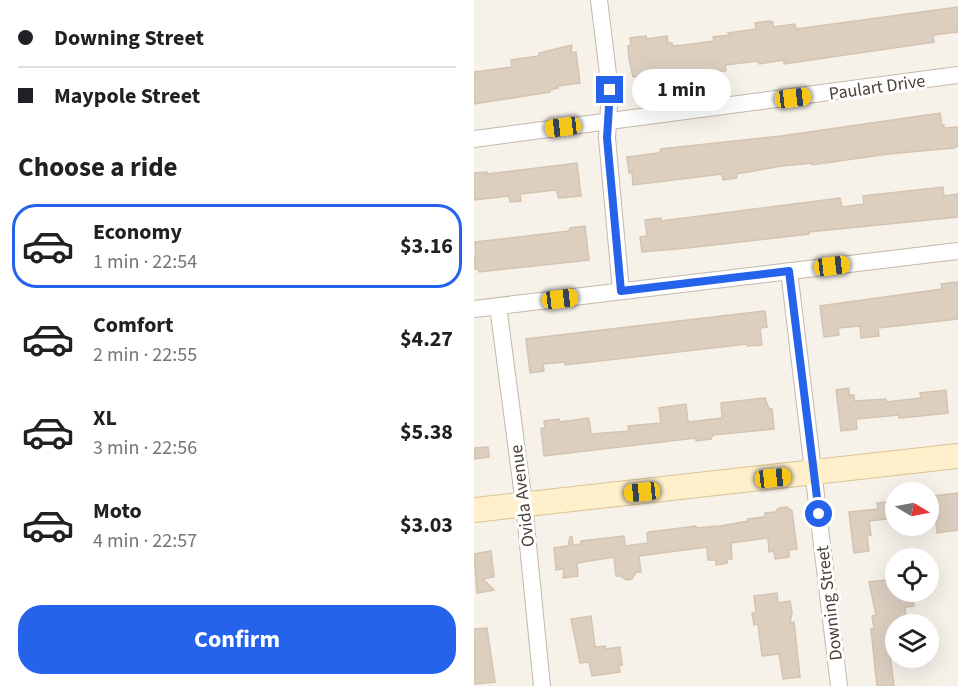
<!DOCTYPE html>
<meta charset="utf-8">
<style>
body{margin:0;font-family:"Source Sans 3",sans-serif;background:#f6f6f6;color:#202124;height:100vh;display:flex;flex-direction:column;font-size:22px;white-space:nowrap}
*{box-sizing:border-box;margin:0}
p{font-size:20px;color:#757577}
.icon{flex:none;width:33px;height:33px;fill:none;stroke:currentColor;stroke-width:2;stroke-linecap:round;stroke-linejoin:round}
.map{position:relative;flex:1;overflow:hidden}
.side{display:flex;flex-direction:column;background:#fff;width:474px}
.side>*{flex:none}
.banner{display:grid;align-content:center;height:132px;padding:0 18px;background:#fff}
.needle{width:39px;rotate:100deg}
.controls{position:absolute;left:411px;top:482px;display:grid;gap:12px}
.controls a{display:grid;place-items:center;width:54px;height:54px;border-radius:50%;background:#fff;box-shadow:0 6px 24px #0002;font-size:30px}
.end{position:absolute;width:27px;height:27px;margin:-14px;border:8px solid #2563eb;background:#fff;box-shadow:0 0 0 3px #fff}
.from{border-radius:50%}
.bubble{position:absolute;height:42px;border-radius:21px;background:#fff;box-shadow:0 6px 24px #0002;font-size:20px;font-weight:700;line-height:42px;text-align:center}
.car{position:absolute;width:18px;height:36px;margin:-18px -9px;border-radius:8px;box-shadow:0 0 4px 2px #0007;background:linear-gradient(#f5c518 24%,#345 0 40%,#f5c518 0 76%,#345 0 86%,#f5c518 0)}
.banner b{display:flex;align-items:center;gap:21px;height:57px;font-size:22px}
.banner b+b{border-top:2px solid #e0e0e0}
.banner i{width:15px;height:15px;background:#202124}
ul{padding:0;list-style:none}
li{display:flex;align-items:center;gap:18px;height:84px;margin:0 12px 9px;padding:0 6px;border:3px solid transparent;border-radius:24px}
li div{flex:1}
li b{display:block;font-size:22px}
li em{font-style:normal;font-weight:700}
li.active{border-color:#2563eb}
li>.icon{width:54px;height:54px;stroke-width:1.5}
h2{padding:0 18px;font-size:27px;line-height:72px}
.cta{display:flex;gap:12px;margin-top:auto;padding:12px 18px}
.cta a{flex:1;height:69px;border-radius:24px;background:#2563eb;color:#fff;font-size:24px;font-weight:700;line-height:69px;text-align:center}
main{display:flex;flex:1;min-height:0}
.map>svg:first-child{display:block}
.building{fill:#dccfc0;stroke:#d5c4b0;stroke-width:1.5}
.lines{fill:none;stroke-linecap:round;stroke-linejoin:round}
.street-casing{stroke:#c3b9ab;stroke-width:18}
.secondary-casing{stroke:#dbc495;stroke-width:26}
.street{stroke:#fff;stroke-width:16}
.secondary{stroke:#ffefca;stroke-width:24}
.route{stroke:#2563eb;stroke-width:8}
.labels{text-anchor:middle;stroke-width:6;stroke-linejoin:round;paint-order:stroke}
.street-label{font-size:18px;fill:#4b4236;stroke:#fff}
</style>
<main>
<section class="side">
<div class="banner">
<b><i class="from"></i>Downing Street</b>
<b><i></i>Maypole Street</b>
</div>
<h2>Choose a ride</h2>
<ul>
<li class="active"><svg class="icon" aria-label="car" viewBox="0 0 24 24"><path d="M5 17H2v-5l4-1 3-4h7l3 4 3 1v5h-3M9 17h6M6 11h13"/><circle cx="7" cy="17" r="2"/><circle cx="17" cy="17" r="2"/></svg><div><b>Economy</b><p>1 min · 22:54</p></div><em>$3.16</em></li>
<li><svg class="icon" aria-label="car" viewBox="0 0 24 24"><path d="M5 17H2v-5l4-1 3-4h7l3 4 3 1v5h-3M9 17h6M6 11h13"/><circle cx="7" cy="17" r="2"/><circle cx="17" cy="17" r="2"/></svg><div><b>Comfort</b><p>2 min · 22:55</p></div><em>$4.27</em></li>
<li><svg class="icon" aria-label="car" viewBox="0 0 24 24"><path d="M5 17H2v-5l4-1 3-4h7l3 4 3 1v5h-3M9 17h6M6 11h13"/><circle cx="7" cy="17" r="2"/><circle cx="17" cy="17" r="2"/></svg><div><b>XL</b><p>3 min · 22:56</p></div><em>$5.38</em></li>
<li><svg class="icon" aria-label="car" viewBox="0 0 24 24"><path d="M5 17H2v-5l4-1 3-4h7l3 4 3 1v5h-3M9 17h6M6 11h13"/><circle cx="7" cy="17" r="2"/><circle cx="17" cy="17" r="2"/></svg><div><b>Moto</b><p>4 min · 22:57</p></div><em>$3.03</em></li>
</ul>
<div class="cta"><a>Confirm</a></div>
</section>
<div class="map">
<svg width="484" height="686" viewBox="0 0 484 686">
<rect width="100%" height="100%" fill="#f6f1e9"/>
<path class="building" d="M 484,7 L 484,32 L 459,35 L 460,42 L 310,64 L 310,60 L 285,64 L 284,61 L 251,65 L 252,71 L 209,78 L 209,76 L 184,80 L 182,73 L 159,77 L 155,59 L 154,46 L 157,45 L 156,38 L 172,36 L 172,39 L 193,36 L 194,43 L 198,43 L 198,46 L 210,45 L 240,41 L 239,37 L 256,35 L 254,33 L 282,29 L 281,23 L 295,21 L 299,22 L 299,27 L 321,24 L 322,29 Z
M 98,45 L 97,53 L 102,52 L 106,83 L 84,86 L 84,88 L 76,90 L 76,92 L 0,104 L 0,72 L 38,67 L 37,60 L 65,56 L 65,53 Z
M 466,113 L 468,125 L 470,125 L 470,128 L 484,127 L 484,146 L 480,148 L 414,154 L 338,165 L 338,163 L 308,166 L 262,174 L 263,178 L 249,180 L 248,174 L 159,185 L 158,172 L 155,173 L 153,157 L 185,153 L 187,149 L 307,136 Z
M 103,163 L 107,196 L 85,198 L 82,190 L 46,194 L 47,201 L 36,202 L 35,196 L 0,200 L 0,173 L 13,172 L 13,174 Z
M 469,187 L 470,196 L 484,194 L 484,217 L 335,232 L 335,234 L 213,248 L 168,252 L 166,237 L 173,236 L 171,220 L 187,218 L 187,221 L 366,198 L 368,207 L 390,204 L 389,196 Z
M 111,226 L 115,260 L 5,272 L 4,269 L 0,269 L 0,256 L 2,256 L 1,242 L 95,231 L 96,228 Z
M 484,282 L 484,319 L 404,328 L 405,336 L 387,338 L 386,326 L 364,328 L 365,335 L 350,337 L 346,306 L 468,289 L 467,284 Z
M 291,311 L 293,327 L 286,328 L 288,345 L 273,346 L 273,344 L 91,365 L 91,362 L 69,364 L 70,371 L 56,373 L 52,339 Z
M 375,388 L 375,395 L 380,395 L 380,401 L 412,399 L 412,402 L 447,398 L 446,393 L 472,390 L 474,413 L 427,418 L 425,418 L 425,415 L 382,419 L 383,429 L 367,431 L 362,390 Z
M 291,398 L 295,409 L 298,409 L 300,429 L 239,435 L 237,439 L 222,441 L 222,438 L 70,456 L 67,428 L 71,428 L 70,421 L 85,419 L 86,422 L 114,418 L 115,419 L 117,434 L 155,431 L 154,426 L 187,423 L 185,408 L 212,404 L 214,422 L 248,418 L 247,403 Z
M 14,447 L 15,457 L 0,459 L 0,448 Z
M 484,493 L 484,530 L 463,533 L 459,496 Z
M 422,501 L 422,518 L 395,521 L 397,535 L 393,536 L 395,551 L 380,553 L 375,512 L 404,509 L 403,503 Z
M 313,507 L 318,511 L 323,549 L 315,550 L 315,557 L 301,559 L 300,551 L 295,552 L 294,538 L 257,543 L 258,559 L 253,559 L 253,563 L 242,565 L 242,560 L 234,560 L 233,547 L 165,556 L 167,572 L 162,572 L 158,579 L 152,580 L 147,576 L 142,576 L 140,557 L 103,563 L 104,576 L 89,578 L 90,569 L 82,570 L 80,548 L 94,546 L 96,537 L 98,537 L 99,545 L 107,544 L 107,541 L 150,536 L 151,546 L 174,543 L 173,533 L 175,532 L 222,526 L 222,528 L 246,526 L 274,521 L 274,519 L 291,517 L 291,513 L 301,512 L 305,508 Z
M 17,551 L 20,577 L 9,579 L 20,590 L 3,593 L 0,554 Z
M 422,579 L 422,591 L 446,591 L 439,600 L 440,606 L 431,607 L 433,624 L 422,624 L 422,639 L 414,640 L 420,686 L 403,686 L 397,629 L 400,629 L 398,616 L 402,615 L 395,582 Z
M 303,593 L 304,603 L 316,601 L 318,613 L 316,623 L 320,622 L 326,677 L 309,679 L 305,654 L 288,656 L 284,624 L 280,625 L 278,613 L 282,612 L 280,596 Z
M 117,616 L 121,647 L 131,646 L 131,649 L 146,647 L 148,665 L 145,665 L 146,672 L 118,676 L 115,662 L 106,663 L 97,619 Z
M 13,628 L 21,682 L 1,684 L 0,629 Z"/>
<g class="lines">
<defs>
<path id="street" d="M 125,0 L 136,90 L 133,138 L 147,291
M 0,139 L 484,75
M 315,271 L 365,686
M 24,306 L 50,504 L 68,686
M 0,309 L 484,251"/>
<path id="secondary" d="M 0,510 L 484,456"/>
</defs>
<use href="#street" class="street-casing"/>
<use href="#secondary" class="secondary-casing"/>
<use href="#street" class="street"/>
<use href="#secondary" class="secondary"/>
</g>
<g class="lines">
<path class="route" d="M 136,90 L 133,138 L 147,291 L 315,271 L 345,514"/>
</g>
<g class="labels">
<g class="street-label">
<text transform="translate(403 87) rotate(-8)" y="6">Paulart Drive</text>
<text transform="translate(48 496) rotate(-97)" y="6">Ovida Avenue</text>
<text transform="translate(355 603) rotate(-97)" y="6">Downing Street</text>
</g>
</g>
</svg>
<div class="controls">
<a><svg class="needle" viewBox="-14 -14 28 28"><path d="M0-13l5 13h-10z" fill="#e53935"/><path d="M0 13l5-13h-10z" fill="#757577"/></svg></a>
<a><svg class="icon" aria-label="locate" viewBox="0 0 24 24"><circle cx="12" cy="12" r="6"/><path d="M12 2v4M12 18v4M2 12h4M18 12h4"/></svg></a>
<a><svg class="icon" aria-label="layers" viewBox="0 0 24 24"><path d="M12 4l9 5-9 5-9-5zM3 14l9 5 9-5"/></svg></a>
</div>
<i class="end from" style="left:345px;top:514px"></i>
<i class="end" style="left:136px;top:90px"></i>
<div class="bubble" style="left:158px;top:69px;width:99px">1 min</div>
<i class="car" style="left:319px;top:98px;rotate:83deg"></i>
<i class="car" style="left:89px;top:127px;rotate:263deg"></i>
<i class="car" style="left:358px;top:266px;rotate:83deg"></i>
<i class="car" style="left:86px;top:299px;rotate:83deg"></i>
<i class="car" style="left:299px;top:478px;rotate:84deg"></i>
<i class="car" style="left:168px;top:492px;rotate:264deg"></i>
</div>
</main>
